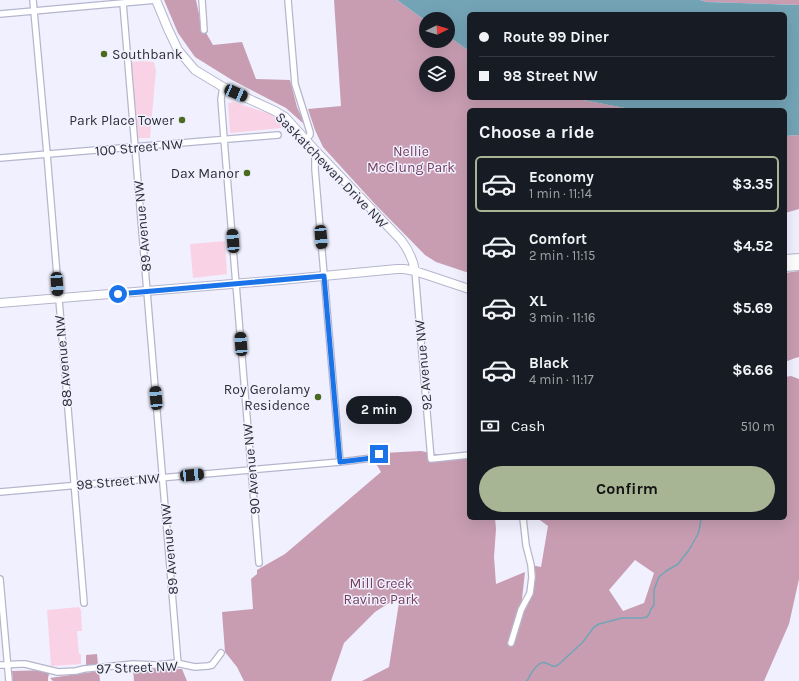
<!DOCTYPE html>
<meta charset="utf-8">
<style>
body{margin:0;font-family:Karla,sans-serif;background:#20242c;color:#f1f3f6;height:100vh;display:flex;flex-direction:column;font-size:15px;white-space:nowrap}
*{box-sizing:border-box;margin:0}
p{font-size:13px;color:#9ea1a6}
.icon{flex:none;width:22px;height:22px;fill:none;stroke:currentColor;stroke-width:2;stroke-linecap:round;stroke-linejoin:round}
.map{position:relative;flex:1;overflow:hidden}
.sheet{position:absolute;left:467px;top:108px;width:320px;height:412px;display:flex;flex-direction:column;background:#171b24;border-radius:6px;box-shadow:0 4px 16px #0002}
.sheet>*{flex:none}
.banner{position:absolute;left:467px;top:12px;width:320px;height:88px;border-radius:6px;box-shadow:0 4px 16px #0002;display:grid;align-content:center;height:88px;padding:0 12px;background:#171b24}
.needle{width:26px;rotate:85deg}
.fabs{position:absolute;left:419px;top:12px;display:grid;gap:8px}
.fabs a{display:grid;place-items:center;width:36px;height:36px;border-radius:50%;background:#171b24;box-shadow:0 4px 16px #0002;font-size:20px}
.end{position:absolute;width:18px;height:18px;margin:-9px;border:5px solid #1a73e8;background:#fff;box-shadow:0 0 0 2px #fff}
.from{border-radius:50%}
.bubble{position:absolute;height:28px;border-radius:14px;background:#171b24;box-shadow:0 4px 16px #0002;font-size:13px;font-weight:700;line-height:28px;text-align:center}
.car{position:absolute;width:12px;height:24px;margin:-12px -6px;border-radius:5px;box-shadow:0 0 3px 1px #0007;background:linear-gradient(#222 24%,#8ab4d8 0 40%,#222 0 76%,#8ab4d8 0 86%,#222 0)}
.banner b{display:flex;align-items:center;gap:14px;height:38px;font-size:15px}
.banner b+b{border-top:1px solid #363941}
.banner i{width:10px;height:10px;background:#f1f3f6}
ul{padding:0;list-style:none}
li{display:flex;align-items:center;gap:12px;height:56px;margin:0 8px 6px;padding:0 4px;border:2px solid transparent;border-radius:6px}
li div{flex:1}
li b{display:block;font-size:15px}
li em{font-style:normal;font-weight:700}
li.on{border-color:#a7b595}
li>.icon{width:36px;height:36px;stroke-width:1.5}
h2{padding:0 12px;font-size:18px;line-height:48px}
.pay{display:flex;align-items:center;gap:10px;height:44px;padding:0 12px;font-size:15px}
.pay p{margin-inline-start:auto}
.button{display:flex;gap:8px;margin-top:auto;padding:8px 12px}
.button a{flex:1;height:46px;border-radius:24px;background:#a7b595;color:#111;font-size:16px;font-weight:700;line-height:46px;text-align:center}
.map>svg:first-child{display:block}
.green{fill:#f9d3e5}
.forest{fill:#c89db2;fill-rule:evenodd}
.water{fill:#73a4b6}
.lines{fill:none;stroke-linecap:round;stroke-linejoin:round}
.stream{stroke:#73a4b6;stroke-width:1.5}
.minor-casing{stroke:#b5b6cd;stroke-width:8}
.secondary-casing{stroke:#b5b6cd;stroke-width:10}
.minor{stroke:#fff;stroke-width:5.5}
.secondary{stroke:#fff;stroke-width:8}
.route{stroke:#1a73e8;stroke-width:5}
.poi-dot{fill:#4c6a1f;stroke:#f0f0ff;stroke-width:1.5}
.labels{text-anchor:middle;stroke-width:3;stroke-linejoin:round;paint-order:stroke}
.poi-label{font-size:14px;fill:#2f2f38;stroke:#f0f0ff;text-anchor:end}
.street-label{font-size:14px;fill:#2f2f38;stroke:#f0f0ff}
.park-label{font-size:14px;fill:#763d5c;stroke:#f0f0ff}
</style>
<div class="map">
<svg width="799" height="681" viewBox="0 0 799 681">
<rect width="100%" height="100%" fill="#f0f0ff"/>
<path class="green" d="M 143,61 L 154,62 L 156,70 L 150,138 L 138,138 L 131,62 Z
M 233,102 L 271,114 L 281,123 L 281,128 L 230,133 L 228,103 Z
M 225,241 L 227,274 L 193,278 L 190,244 Z
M 79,607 L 81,610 L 82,631 L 77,631 L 79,654 L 81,654 L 81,664 L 51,666 L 47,610 Z"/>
<path class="forest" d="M 164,0 L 196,0 L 201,24 L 213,45 L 242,42 L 256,79 L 290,80 L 297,107 L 305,125 L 286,108 L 232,80 L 195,57 L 178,33 Z
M 334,0 L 397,0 L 426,21 L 426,41 L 448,41 L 448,36 L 469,51 L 469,98 L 573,98 L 635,110 L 469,110 L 469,273 L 436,262 L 425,255 L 374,203 L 323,147 L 315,130 L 308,109 L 341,106 ZM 426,63 L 448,63 L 448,85 L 426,85 Z
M 700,0 L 799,0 L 799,5 L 707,2 Z
M 799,135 L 799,209 L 785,213 L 785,136 Z
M 799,271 L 799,357 L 795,358 L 785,362 L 785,273 Z
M 791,376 L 799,379 L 799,579 L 789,624 L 764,681 L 362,681 L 389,667 L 400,596 L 375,612 L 344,643 L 331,681 L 244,681 L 237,667 L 225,652 L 222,612 L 253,609 L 251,579 L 257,574 L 257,570 L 285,554 L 381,472 L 375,462 L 383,453 L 421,451 L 441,455 L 469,455 L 469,518 L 495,518 L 496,529 L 494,557 L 496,584 L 525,572 L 521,608 L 530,593 L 531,565 L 541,567 L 548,526 L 537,518 L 785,518 L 785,377 ZM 635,560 L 654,573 L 644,603 L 623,611 L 609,590 Z
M 97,654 L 98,665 L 86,665 L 86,655 Z
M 133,669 L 182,669 L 187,681 L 134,681 Z
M 50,670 L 48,678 L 48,681 L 13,681 L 12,671 Z
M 99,671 L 100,681 L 53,681 L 50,678 Z"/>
<path class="water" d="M 397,0 L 700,0 L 707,2 L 799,5 L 799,135 L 785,136 L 785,110 L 635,110 L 573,98 L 785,98 L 785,14 L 469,14 L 469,51 L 448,36 L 448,19 L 426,19 L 426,21 Z"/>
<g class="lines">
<path class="stream" d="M 527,681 C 530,675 538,660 546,663 C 551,665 552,668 558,665 L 582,643 L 594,627 L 599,624 L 622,618 L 642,618 L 647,617 L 649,614 L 651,609 L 654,605 L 654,590 L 658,579 L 659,577 L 666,571 L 678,564 L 689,550 L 698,534 L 700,526 L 701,518"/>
<defs>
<path id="minor" d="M 33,0 L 47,154 L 84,603
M 202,0 L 204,30
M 288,0 L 295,84 L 310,132 L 310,135 L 305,140
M 123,3 L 178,664
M 0,14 L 156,0
M 223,87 L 221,99 L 224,139 L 259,563
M 315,150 L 315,169 L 340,462
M 0,158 L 278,135
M 415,271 L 431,459 L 469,455
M 0,492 L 340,462 L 372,458 L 379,455
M 0,579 L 9,681
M 511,643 L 521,610 L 530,593 L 532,577 L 531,565 L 526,545 L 523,518
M 0,665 L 20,664 L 25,664 L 58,672 L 76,671 L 84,669 L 133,664 L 156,665 L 176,663 L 195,667 L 208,666 L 212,665 L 221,653"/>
<path id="secondary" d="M 156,0 L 168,29 L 178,50 L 195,70 L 223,87 L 275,111 L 285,117 L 315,150 L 401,240 C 408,249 413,259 415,271
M 785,259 L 799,258
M 785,267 L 799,266
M 0,303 L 281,280 L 397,269 L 404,269 L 415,271 L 469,289"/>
</defs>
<use href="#minor" class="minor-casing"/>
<use href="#secondary" class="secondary-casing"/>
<use href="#minor" class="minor"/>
<use href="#secondary" class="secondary"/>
</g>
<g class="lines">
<path class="route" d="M 118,294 L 324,276 L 340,462 L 372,458 L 379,454"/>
</g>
<g class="poi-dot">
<circle cx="104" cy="54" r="4"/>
<circle cx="182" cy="120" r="4"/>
<circle cx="247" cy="173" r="4"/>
<circle cx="318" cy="397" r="4"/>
</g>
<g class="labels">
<g class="poi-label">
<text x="112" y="59" text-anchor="start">Southbank</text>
<text x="174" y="125">Park Place Tower</text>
<text x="239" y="178">Dax Manor</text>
<text x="310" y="394">Roy Gerolamy<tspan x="310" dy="16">Residence</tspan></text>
</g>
<g class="street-label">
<text transform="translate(139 147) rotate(-5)" y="5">100 Street NW</text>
<text transform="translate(332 170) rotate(46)" y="5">Saskatchewan Drive NW</text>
<text transform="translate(142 226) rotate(-95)" y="5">89 Avenue NW</text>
<text transform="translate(63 361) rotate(-95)" y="5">88 Avenue NW</text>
<text transform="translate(423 365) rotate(-95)" y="5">92 Avenue NW</text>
<text transform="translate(251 469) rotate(-95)" y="5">90 Avenue NW</text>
<text transform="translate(118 481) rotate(-5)" y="5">98 Street NW</text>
<text transform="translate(169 549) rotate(-95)" y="5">89 Avenue NW</text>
<text transform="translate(137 667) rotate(-2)" y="5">97 Street NW</text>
</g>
<g class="park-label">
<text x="411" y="156">Nellie<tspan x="411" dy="16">McClung Park</tspan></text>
<text x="381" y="588">Mill Creek<tspan x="381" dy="16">Ravine Park</tspan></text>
</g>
</g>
</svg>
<div class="fabs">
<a><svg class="needle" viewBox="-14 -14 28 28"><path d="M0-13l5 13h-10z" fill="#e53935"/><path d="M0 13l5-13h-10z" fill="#9ea1a6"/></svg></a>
<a><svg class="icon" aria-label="layers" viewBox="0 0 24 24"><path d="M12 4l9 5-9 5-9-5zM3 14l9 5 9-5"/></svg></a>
</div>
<i class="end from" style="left:118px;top:294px"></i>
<i class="end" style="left:379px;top:454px"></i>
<div class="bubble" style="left:346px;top:396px;width:66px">2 min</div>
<i class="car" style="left:236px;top:93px;rotate:113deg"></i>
<i class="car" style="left:321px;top:237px;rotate:175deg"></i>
<i class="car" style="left:233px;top:241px;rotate:356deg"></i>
<i class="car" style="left:57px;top:284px;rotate:176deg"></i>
<i class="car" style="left:241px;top:344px;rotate:356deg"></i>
<i class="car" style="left:156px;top:398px;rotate:355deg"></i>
<i class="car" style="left:192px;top:475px;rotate:85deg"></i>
<div class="banner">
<b><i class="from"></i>Route 99 Diner</b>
<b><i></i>98 Street NW</b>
</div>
<section class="sheet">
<h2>Choose a ride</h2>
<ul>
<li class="on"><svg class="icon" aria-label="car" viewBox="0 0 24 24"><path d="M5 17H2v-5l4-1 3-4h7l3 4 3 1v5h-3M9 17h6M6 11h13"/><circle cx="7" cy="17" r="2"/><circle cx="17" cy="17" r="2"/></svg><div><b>Economy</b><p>1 min · 11:14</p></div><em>$3.35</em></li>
<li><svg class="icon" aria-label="car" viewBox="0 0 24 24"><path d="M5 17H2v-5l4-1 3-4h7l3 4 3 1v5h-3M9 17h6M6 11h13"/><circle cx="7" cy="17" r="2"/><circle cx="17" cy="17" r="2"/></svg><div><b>Comfort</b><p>2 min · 11:15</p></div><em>$4.52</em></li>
<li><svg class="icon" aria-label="car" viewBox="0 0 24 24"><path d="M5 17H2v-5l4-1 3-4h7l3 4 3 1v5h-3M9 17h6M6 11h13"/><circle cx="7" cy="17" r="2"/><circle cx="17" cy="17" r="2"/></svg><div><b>XL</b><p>3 min · 11:16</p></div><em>$5.69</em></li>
<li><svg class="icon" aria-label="car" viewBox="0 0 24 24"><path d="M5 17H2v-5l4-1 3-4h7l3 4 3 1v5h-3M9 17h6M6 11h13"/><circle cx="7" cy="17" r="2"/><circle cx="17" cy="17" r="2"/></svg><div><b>Black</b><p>4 min · 11:17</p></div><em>$6.66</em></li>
</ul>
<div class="pay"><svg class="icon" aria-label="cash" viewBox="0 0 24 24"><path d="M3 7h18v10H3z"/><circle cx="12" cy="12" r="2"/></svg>Cash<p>510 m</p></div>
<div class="button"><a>Confirm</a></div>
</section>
</div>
